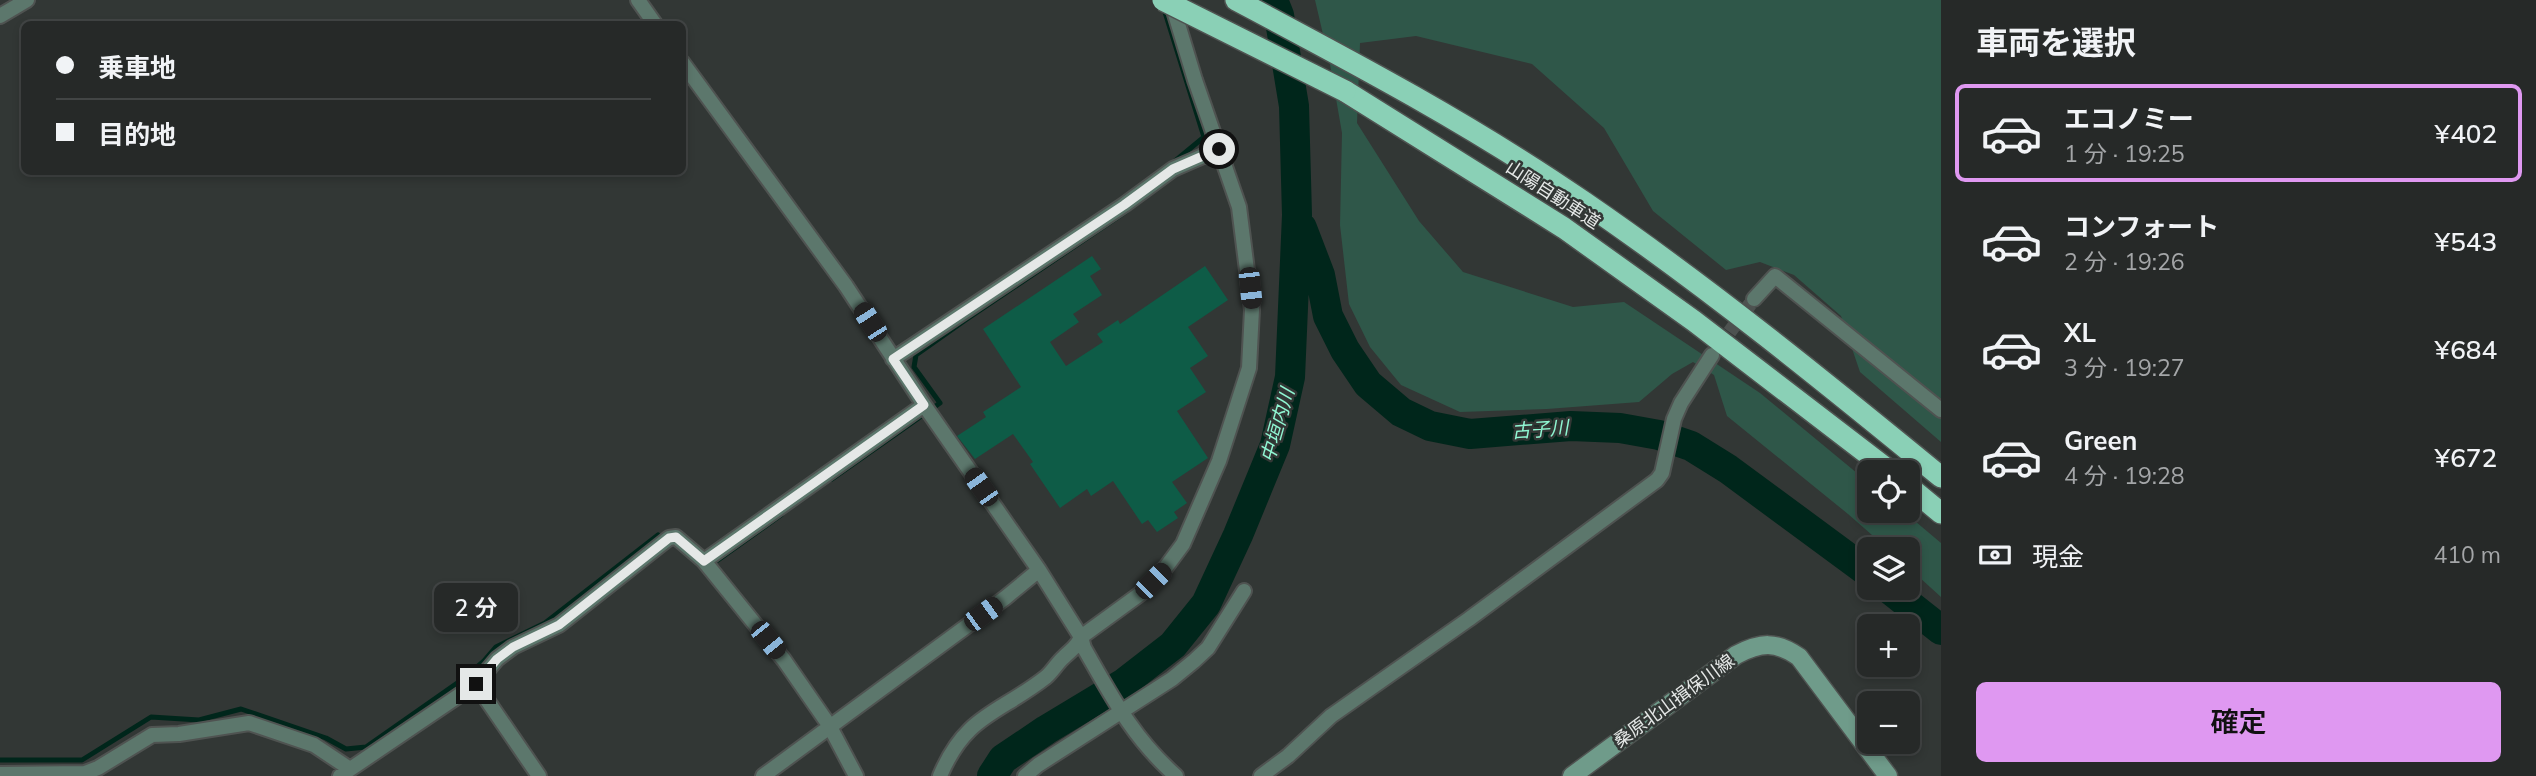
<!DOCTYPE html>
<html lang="ja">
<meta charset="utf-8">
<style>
body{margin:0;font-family:Mulish,"Noto Sans JP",sans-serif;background:#323534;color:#f1f3f6;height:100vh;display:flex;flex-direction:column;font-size:26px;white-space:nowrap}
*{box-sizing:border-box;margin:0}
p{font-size:23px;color:#a4a6a8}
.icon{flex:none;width:38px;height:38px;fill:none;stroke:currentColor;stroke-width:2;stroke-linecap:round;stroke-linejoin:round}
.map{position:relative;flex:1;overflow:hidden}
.drawer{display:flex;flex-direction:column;background:#262928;width:595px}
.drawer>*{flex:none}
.hud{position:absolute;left:21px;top:21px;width:665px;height:154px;border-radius:10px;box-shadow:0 4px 10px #0003,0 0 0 2px #424545;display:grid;align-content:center;height:154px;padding:0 35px;background:#262928}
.tools{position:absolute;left:1857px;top:460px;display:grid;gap:14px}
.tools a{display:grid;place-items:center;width:63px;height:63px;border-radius:10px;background:#262928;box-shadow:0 4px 10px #0003,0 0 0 2px #424545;font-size:35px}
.end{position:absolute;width:32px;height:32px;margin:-16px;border:9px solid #e5e8e7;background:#111;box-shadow:0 0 0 4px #111}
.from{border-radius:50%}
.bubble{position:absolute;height:49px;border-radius:10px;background:#262928;box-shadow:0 4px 10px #0003,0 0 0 2px #424545;font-size:23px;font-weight:600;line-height:49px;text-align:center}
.car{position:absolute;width:21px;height:42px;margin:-21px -10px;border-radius:9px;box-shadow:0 0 5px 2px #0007;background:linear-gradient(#222 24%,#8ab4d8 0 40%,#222 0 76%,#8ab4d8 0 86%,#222 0)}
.hud b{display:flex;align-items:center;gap:24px;height:66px;font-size:26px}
.hud b+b{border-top:2px solid #424545}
.hud i{width:18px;height:18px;background:#f1f3f6}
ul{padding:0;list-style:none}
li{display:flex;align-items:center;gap:21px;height:98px;margin:0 14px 10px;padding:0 21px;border:4px solid transparent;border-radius:10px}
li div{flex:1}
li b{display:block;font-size:26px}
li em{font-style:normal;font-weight:600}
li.current{border-color:#df98f1}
li>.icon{width:63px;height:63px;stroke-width:1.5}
h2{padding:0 35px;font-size:32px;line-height:84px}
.pay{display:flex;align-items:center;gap:18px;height:77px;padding:0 35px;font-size:26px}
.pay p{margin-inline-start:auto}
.cta{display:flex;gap:14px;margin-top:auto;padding:14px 35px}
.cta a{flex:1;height:80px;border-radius:10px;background:#df98f1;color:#111;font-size:28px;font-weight:600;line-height:80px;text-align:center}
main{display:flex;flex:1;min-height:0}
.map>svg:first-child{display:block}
.green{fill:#2f5749}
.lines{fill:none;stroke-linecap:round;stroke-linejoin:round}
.stream{stroke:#00261b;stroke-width:5}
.river{stroke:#00261b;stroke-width:30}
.building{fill:#0e5c47}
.minor-tunnel{stroke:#4d5250;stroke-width:14;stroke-dasharray:14 7;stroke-linecap:butt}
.minor-casing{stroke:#4f5351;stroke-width:18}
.secondary-casing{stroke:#4f5351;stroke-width:21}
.motorway-casing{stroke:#4f5351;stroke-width:24}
.minor{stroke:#5c776c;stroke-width:14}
.secondary{stroke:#6f9b8a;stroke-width:18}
.motorway{stroke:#8ad0b6;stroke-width:21}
.motorway-bridge-casing{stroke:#4f5351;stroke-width:24;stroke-linecap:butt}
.motorway-bridge{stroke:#8ad0b6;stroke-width:21}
.route{stroke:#e5e8e7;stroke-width:9}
.labels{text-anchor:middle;stroke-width:5;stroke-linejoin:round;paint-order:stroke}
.street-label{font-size:18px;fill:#e5e8e7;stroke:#323735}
.water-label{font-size:19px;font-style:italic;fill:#90f7d3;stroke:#323735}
</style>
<main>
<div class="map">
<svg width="1941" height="776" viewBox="0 0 1941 776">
<rect width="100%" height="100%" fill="#323735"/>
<path class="green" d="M 1315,0 L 1941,0 L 1941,442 L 1860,372 L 1841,316 L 1794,275 L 1760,262 L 1726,270 L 1653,211 L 1604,128 L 1532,64 L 1416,36 L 1360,43 L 1357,123 L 1419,221 L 1463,272 L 1573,307 L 1624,302 L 1760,393 L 1869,483 L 1869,511 L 1903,511 L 1941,543 L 1941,597 L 1908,567 L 1908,550 L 1888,549 L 1848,514 L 1727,416 L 1714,375 L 1693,362 L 1672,374 L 1639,402 L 1547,409 L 1460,412 L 1401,385 L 1370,347 L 1349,304 L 1340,225 L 1342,133 L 1330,64 Z"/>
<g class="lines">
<path class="stream" d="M 1164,9 L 1204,137 L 1175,161
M 832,479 L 940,403 L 914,367 L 916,355 L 964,321 L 1127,211 L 1129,207
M 718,560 L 781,515
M 0,760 L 82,760 L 151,717 L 199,720 L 241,709 L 326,738 L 346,749 L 366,747 L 463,679 L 484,661 L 496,647 L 545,623 L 658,535"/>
<path class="river" d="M 1302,228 L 1320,275 L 1328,316 L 1345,350 L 1368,384 L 1401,412 L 1430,426 L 1470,434 L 1571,426 L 1620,428 L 1659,435 L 1691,446 L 1728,469 L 1869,573
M 1888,588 L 1941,630
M 992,776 L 1003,759 L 1046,730 L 1124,683 L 1173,645 L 1206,604 L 1238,535 L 1275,445 L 1290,377 L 1297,215 L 1294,106 L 1279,15 L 1273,0"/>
</g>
<path class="building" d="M 1092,256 L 1101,269 L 1090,276 L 1102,295 L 1073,314 L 1079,322 L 1050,342 L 1066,366 L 1103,342 L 1097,334 L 1118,320 L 1120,324 L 1205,266 L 1228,300 L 1188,327 L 1208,356 L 1190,368 L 1206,392 L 1177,411 L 1208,458 L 1172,482 L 1187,503 L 1174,512 L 1178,518 L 1157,532 L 1148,520 L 1142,524 L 1113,481 L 1091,496 L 1087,489 L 1060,508 L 1030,464 L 1033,462 L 1013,434 L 975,459 L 957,436 L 986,417 L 983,412 L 1021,387 L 983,329 Z"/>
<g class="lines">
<path class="minor-tunnel" d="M 1717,349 L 1754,299"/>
<defs>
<path id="minor" d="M 638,0 L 655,24
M 0,16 L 27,0
M 682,62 L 846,286 L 924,405 L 1039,570 L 1081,637 L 1084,648 C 1112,697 1133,738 1176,776
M 1754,299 L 1775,276 L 1941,410
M 893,359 L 1124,205 L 1173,169 L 1219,149
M 704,561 L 924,405
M 476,684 L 497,659 L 513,647 L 559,625 L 669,538 L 676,537 L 704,561 L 784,660 L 829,725 L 856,776
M 0,774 L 85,773 L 98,768 L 152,735 L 179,734 L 249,723 L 314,745 L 350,769
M 340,776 L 476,684 L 539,776
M 763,776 L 1005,598 L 1039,570
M 940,776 C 966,714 999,714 1046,677 C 1053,671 1057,663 1064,657 C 1072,649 1077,647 1081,637 L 1140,594 L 1166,567 L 1183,544 L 1219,461 L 1249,368 L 1252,310 L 1239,207 L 1195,80 L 1171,1
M 1025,776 L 1038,765 L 1172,679 L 1194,661 L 1208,648 L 1244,591
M 1261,776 L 1288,756 L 1331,716 L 1469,619 L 1657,480 L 1662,473 L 1674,419 L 1681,403 L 1712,355"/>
<path id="secondary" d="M 1572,776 L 1736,655 C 1761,642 1776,641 1799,657 L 1888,776"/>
<path id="motorway" d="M 1236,0 C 1355,63 1474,126 1584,202 C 1708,287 1825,382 1941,477
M 1345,91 L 1564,228 L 1694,321 L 1891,472
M 1908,486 L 1941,513"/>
</defs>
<use href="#minor" class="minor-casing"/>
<use href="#secondary" class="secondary-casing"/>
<use href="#motorway" class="motorway-casing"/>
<use href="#minor" class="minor"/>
<use href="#secondary" class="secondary"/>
<use href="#motorway" class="motorway"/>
<defs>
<path id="motorway-bridge" d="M 1163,0 L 1345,91"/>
</defs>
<use href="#motorway-bridge" class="motorway-bridge-casing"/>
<use href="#motorway-bridge" class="motorway-bridge"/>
</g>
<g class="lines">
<path class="route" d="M 476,684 L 497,659 L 513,647 L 559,625 L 669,538 L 676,537 L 704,561 L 924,405 L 893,359 L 1124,205 L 1173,169 L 1219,149"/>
</g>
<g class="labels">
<g class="street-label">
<text transform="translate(1553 195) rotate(33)" y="6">山陽自動車道</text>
<text transform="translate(1674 701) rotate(-36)" y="6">桑原北山揖保川線</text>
</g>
<g class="water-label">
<text transform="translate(1277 425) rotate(-74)" y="7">中垣内川</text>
<text transform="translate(1540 429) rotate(-4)" y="7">古子川</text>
</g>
</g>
</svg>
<div class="tools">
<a><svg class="icon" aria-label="locate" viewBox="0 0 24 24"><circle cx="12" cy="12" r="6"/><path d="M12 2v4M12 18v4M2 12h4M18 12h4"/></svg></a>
<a><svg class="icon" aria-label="layers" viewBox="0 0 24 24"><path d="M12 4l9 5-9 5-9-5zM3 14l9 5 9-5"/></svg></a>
<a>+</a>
<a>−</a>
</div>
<i class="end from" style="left:1219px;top:149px"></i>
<i class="end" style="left:476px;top:684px"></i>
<div class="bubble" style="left:434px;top:583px;width:84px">2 分</div>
<i class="car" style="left:1250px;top:288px;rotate:174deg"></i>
<i class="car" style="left:870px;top:322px;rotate:327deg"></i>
<i class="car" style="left:981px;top:487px;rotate:325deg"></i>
<i class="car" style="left:1153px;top:581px;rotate:45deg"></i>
<i class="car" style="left:983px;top:614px;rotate:54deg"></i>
<i class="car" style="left:768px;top:640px;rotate:141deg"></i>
<div class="hud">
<b><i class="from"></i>乗車地</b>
<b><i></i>目的地</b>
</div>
</div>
<section class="drawer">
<h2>車両を選択</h2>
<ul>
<li class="current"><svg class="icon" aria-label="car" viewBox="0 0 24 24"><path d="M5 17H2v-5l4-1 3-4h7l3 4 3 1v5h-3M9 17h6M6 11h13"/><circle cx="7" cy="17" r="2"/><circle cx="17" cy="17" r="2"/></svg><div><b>エコノミー</b><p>1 分 · 19:25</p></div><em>¥402</em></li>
<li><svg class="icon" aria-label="car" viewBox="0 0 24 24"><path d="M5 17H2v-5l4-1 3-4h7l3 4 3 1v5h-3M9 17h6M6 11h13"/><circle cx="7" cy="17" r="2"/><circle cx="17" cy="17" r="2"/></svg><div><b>コンフォート</b><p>2 分 · 19:26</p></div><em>¥543</em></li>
<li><svg class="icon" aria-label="car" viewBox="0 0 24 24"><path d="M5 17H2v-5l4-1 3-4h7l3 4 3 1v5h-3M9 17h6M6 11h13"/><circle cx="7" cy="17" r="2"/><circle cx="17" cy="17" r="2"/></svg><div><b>XL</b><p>3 分 · 19:27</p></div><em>¥684</em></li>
<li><svg class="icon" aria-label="car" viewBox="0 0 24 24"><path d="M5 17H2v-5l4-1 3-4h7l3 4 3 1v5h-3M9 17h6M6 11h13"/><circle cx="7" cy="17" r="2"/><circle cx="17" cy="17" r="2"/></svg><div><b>Green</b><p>4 分 · 19:28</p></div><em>¥672</em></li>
</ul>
<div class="pay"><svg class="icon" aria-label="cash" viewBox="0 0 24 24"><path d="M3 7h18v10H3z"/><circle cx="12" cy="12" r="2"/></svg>現金<p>410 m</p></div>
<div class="cta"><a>確定</a></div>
</section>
</main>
